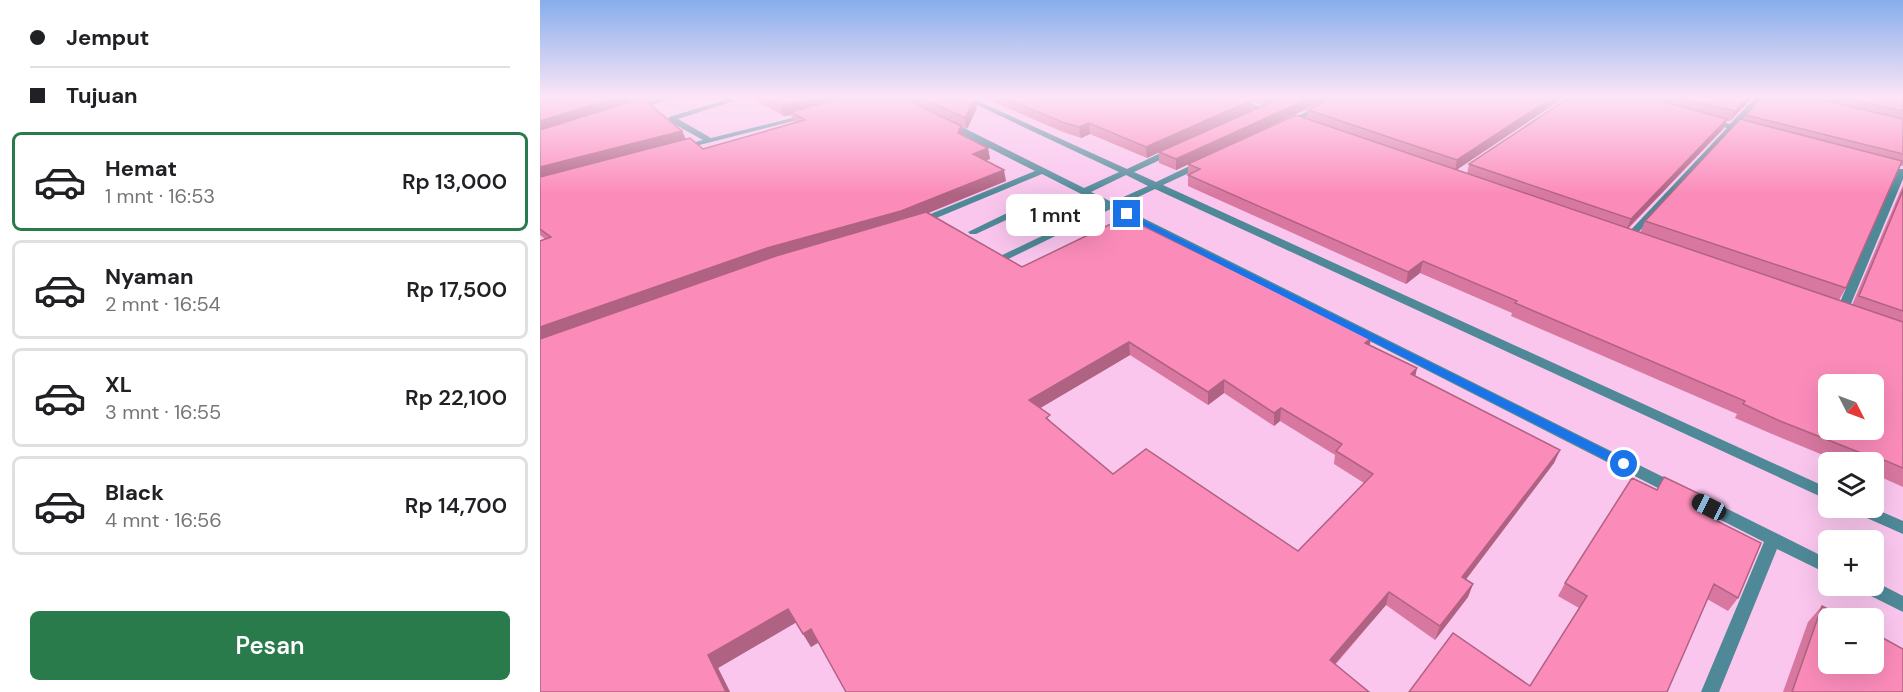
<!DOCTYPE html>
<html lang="id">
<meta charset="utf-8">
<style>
body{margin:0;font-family:"DM Sans",sans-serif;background:#f6f6f6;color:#202124;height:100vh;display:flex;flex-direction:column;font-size:22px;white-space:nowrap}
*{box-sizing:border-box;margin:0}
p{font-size:20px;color:#757577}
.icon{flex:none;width:33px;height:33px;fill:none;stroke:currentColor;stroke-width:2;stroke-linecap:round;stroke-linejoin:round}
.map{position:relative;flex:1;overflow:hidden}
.details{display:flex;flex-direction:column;background:#fff;width:540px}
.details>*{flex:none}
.top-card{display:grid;align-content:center;height:132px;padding:0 30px;background:#fff}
.needle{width:39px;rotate:132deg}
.controls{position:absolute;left:1278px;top:374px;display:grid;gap:12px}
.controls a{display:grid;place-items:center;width:66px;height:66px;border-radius:9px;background:#fff;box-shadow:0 6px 24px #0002;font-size:30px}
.end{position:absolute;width:27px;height:27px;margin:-14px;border:8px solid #1a73e8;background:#fff;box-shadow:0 0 0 3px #fff}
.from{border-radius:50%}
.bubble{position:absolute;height:42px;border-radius:9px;background:#fff;box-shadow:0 6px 24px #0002;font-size:20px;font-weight:600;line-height:42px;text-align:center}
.car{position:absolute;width:18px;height:36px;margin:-18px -9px;border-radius:8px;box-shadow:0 0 4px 2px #0007;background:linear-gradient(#222 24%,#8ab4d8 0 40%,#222 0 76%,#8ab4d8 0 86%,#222 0)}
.top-card b{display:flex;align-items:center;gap:21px;height:57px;font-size:22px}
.top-card b+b{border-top:2px solid #e0e0e0}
.top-card i{width:15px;height:15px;background:#202124}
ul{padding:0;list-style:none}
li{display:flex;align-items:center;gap:18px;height:99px;margin:0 12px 9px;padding:0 18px;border:3px solid #e0e0e0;border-radius:9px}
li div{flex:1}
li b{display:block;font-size:22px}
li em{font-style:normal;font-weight:600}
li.on{border-color:#297b4c}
li>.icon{width:54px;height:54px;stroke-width:1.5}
.button{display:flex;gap:12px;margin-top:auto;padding:12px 30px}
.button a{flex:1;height:69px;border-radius:9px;background:#297b4c;color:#fff;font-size:24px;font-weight:600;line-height:69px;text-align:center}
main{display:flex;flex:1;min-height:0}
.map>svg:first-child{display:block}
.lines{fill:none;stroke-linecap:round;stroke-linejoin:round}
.lane{fill:#4f8997;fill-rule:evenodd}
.street{fill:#4f8997;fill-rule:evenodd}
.wall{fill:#d878a0;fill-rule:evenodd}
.shaded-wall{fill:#b06282}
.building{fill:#fb8cba;stroke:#b06282;stroke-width:1.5;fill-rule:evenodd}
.route{fill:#1a73e8}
</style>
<main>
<section class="details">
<div class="top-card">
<b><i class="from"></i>Jemput</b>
<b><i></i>Tujuan</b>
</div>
<ul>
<li class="on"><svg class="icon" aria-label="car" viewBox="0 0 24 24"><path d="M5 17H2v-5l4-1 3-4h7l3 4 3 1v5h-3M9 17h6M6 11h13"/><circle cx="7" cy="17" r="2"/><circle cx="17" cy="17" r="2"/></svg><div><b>Hemat</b><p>1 mnt · 16:53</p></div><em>Rp 13,000</em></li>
<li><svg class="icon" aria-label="car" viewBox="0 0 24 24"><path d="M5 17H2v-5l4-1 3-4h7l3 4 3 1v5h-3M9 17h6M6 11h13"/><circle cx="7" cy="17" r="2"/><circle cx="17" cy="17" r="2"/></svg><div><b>Nyaman</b><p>2 mnt · 16:54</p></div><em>Rp 17,500</em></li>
<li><svg class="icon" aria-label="car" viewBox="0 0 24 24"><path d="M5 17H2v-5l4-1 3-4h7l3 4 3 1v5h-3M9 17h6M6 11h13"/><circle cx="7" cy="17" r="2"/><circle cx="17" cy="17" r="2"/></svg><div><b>XL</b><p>3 mnt · 16:55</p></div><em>Rp 22,100</em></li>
<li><svg class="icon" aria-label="car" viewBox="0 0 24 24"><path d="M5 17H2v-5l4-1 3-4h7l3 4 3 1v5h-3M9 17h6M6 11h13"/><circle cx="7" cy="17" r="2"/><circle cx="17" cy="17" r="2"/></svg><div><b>Black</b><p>4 mnt · 16:56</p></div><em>Rp 14,700</em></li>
</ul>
<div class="button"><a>Pesan</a></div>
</section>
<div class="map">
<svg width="1363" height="692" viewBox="0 0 1363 692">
<rect width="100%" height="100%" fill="#fac6ee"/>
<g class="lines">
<path class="lane" d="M 492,201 L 532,221 L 569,204 L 572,203 L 577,206 L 462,262 L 457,259 L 458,257 L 525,225 L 492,208 L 436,234 L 430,234 L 428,232 Z"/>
<path class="street" d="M 123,97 L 134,97 L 98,110 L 91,108 Z
M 183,97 L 190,97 L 194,101 L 138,119 L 171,138 L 269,114 L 273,116 L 140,150 L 140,146 L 163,140 L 129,121 L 129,117 L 185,100 Z
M 420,97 L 429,97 L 587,169 L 629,149 L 635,149 L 635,153 L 594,172 L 616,182 L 658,162 L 664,162 L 664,166 L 623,185 L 1288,488 L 1288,500 L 615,189 L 579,206 L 1288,559 L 1288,574 L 1237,549 L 1179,692 L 1161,692 L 1224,542 L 502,174 L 382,224 L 376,224 L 376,220 L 495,171 L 406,126 L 406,122 L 412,122 L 544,188 L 579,172 ZM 586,175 L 608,186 L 572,202 L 551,192 Z
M 682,97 L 693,97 L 728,110 L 721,112 Z
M 797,97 L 807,97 L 750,125 L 743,123 Z
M 1216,97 L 1224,97 L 1197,126 L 1211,129 L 1211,133 L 1194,130 L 1092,239 L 1086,239 L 1086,235 L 1187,128 L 1167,123 L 1167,119 L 1190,124 Z
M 1359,169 L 1363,169 L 1363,179 L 1308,311 L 1302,314 L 1298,313 L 1296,311 Z
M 1308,507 L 1331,507 L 1363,521 L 1363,534 L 1311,511 Z
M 1334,581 L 1363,596 L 1363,612 L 1319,590 L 1317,585 L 1334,585 Z"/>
</g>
<path class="wall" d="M 0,97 L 116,97 L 105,100 L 142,131 L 146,139 L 163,149 L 254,122 L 251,115 L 244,116 L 209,97 L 362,97 L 421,126 L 423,136 L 448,148 L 450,159 L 446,160 L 466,181 L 388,213 L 482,267 L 830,345 L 877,368 L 875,376 L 1020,450 L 1014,463 L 926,579 L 933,584 L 928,597 L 895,640 L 846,605 L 795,665 L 278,643 L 271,647 L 256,622 L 178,668 L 190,692 L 0,692 L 5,239 L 0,235 ZM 590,355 L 668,405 L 684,393 L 734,426 L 740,421 L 795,455 L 794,464 L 824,483 L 758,551 L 573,474 L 511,422 L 500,408 Z
M 364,97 L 433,97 L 435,98 L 437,108 L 427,129 Z
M 434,97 L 792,97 L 636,170 L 619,163 L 619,152 L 607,158 L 550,134 L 541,138 L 523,132 L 442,97 L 441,100 ZM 712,101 L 723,105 L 712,110 Z
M 793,97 L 1025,97 L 916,170 L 927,174 L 929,164 L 1030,97 L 1213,97 L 1190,121 L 1187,121 L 1183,129 L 1088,229 L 1100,233 L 1105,221 L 1203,120 L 1206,115 L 1222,97 L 1363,97 L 1363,166 L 1360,165 L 1306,288 L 1299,300 L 1312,305 L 1363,185 L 1363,487 L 1334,474 L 1334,462 L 1300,462 L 1232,434 L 1195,418 L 1197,414 L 971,316 L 972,313 L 880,273 L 866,284 L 648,186 L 648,164 L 767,119 L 768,110 Z
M 1159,512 L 1198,598 L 1188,611 L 1167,599 L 990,686 L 1039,608 L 1018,596 L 1025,583 Z
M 1282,606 L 1363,692 L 1243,692 L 1268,622 Z"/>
<path class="shaded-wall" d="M 79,97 L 116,97 L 0,133 L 0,121 Z
M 278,97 L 319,97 L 251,112 L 251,115 L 244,116 L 240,106 Z
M 724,97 L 743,97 L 724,106 Z
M 772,97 L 792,97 L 636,170 L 636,159 Z
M 1013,97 L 1025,97 L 915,171 L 917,160 Z
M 1208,97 L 1213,97 L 1190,121 L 1195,111 Z
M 435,98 L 437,108 L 427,129 L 425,118 Z
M 712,100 L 712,110 L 607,158 L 606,147 Z
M 1187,119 L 1183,129 L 1086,230 L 1091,219 Z
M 549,123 L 550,134 L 541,138 L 539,127 Z
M 421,126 L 424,137 L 418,133 Z
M 142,131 L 147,142 L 0,180 L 0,167 Z
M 448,148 L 450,159 L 435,164 L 433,154 Z
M 464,170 L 466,181 L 364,223 L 0,343 L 0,327 L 227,248 Z
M 883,261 L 880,273 L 866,284 L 868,272 Z
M 831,338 L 829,351 L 825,343 Z
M 589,342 L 590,355 L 492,413 L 489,400 Z
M 877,368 L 874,382 L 871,374 Z
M 684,380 L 684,393 L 668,405 L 668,392 Z
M 741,408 L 740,421 L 734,426 L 734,413 Z
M 1020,450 L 1014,463 L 918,590 L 922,577 Z
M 933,584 L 928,597 L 895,640 L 900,626 Z
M 849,592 L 846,605 L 787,673 L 790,660 Z
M 248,609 L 257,622 L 178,668 L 190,692 L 186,692 L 168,655 Z
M 271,629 L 279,642 L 271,647 L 263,634 Z"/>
<path class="building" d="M 0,97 L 79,97 L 0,121 Z
M 223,97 L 278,97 L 240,106 Z
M 305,97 L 362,97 L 421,126 L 418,133 L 448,148 L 433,154 L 464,170 L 361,211 L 227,248 L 0,327 L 0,241 L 11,237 L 0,229 L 0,177 L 150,138 L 163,149 L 265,120 L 251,112 Z
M 381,97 L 433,97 L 435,98 L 425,118 Z
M 463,97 L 703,97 L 712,100 L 606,147 L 549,123 L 539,127 L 522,122 Z
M 743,97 L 772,97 L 636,159 L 619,152 Z
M 793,97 L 1013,97 L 917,160 L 768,110 Z
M 1030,97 L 1105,97 L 1187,119 L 1091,219 L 929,164 Z
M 1137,97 L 1208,97 L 1195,111 Z
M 1222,97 L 1270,97 L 1363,119 L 1363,154 L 1206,115 Z
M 1302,97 L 1363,97 L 1363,111 Z
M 102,98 L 142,131 L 0,167 L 0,130 Z
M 756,115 L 1363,322 L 1363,468 L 1327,453 L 1326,455 L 1240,421 L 1203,404 L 1205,401 L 975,303 L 977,301 L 883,261 L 868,272 L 648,175 L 660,169 L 648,164 ZM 1288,384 L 1334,384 L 1334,429 L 1288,429 Z
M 1200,119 L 1362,161 L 1306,288 L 1105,221 Z
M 1363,190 L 1363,311 L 1319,296 Z
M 386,212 L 482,267 L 585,217 L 831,338 L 825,343 L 877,368 L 871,374 L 1020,450 L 922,577 L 933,584 L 900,626 L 849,592 L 790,660 L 829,692 L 306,692 L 271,629 L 263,634 L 248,609 L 168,655 L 186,692 L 0,692 L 0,339 L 236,256 ZM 589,342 L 668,392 L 684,380 L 734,413 L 741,408 L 802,444 L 796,451 L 833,474 L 758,551 L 606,449 L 573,474 L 506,418 L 510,415 L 489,400 Z
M 1124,477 L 1166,497 L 1159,512 L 1221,543 L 1198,598 L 1174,584 L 1127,692 L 869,692 L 913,633 L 990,686 L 1047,596 L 1025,583 L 1092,478 L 1117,490 Z
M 1282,606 L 1305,618 L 1288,618 L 1288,663 L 1334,663 L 1334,633 L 1363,649 L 1363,692 L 1252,692 Z"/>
<linearGradient id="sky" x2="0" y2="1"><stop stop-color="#86aeec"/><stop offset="0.5" stop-color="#fde5f7"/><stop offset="1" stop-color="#fde5f7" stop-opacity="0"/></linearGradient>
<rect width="1363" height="194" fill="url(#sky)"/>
<path class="route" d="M 587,212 L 1088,461 L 1090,464 L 1088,467 L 1080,467 L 585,216 Z"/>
</svg>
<div class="controls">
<a><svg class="needle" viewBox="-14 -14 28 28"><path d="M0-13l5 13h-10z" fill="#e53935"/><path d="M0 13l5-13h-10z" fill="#757577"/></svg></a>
<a><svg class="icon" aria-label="layers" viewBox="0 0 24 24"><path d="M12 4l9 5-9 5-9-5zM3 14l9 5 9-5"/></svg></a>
<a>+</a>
<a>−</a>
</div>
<i class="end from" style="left:1084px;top:464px"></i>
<i class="end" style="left:587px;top:214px"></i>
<div class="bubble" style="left:466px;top:194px;width:99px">1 mnt</div>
<i class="car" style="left:1169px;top:507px;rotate:297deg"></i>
</div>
</main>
